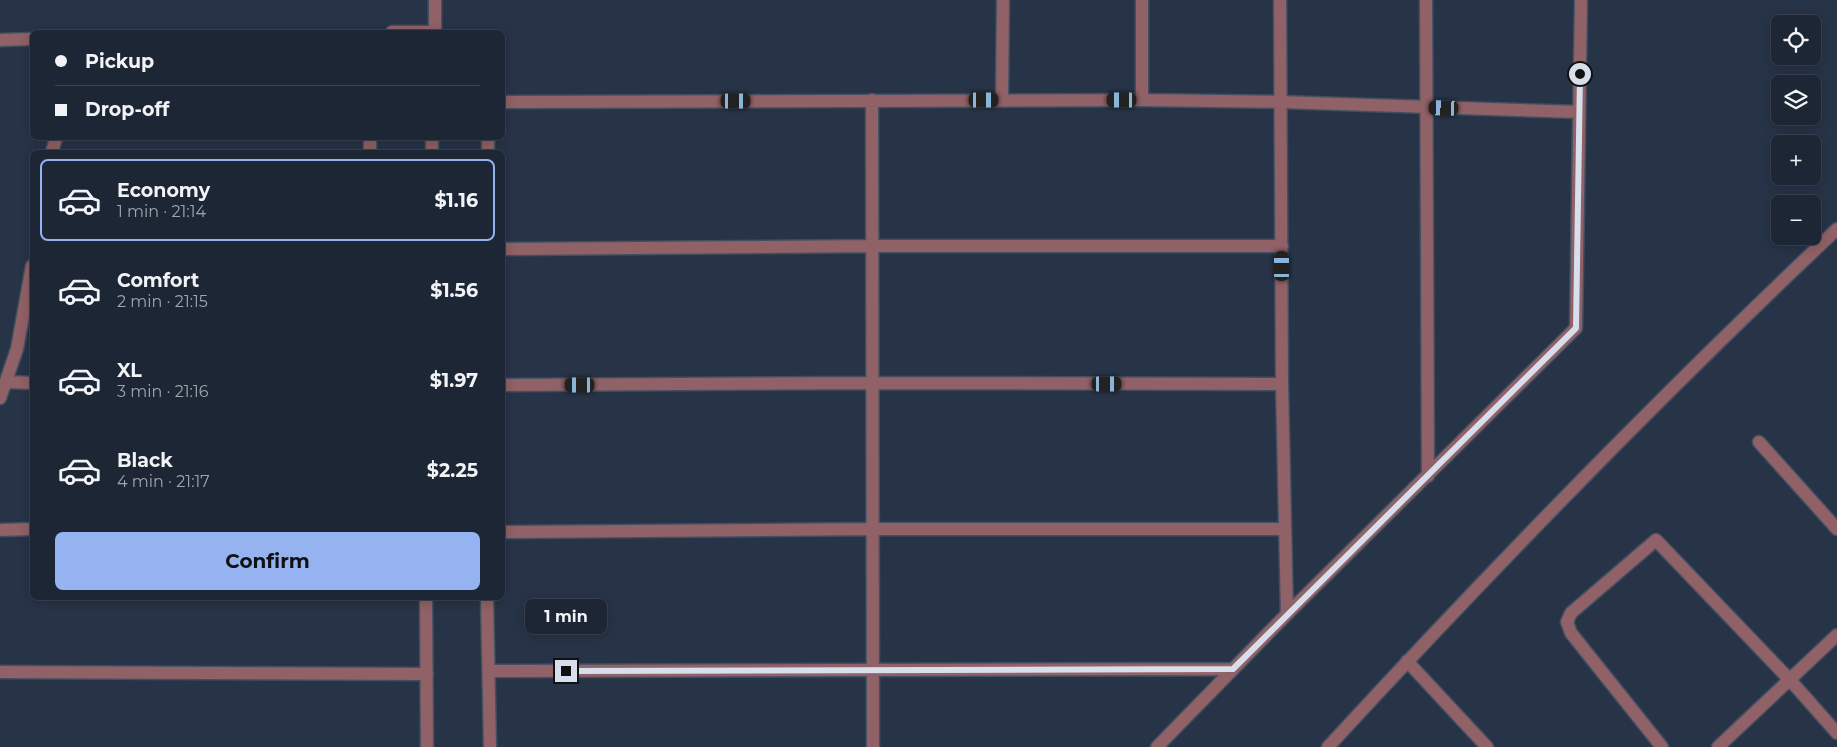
<!DOCTYPE html>
<meta charset="utf-8">
<style>
body{margin:0;font-family:Montserrat,sans-serif;background:#252e3d;color:#f1f3f6;height:100vh;display:flex;flex-direction:column;font-size:19px;white-space:nowrap}
*{box-sizing:border-box;margin:0}
p{font-size:16px;color:#a0a5ad}
.icon{flex:none;width:28px;height:28px;fill:none;stroke:currentColor;stroke-width:2;stroke-linecap:round;stroke-linejoin:round}
.map{position:relative;flex:1;overflow:hidden}
.side{position:absolute;left:30px;top:150px;width:475px;height:450px;display:flex;flex-direction:column;background:#1d2635;border-radius:8px;box-shadow:0 2px 12px #0003,0 0 0 1px #3b4350}
.side>*{flex:none}
.guide{position:absolute;left:30px;top:30px;width:475px;height:110px;border-radius:8px;box-shadow:0 2px 12px #0003,0 0 0 1px #3b4350;display:grid;align-content:center;height:110px;padding:0 25px;background:#1d2635}
.buttons{position:absolute;left:1771px;top:15px;display:grid;gap:10px}
.buttons a{display:grid;place-items:center;width:50px;height:50px;border-radius:8px;background:#1d2635;box-shadow:0 2px 12px #0003,0 0 0 1px #3b4350;font-size:25px}
.end{position:absolute;width:22px;height:22px;margin:-11px;border:6px solid #d7dfec;background:#111;box-shadow:0 0 0 2px #111}
.from{border-radius:50%}
.bubble{position:absolute;height:35px;border-radius:8px;background:#1d2635;box-shadow:0 2px 12px #0003,0 0 0 1px #3b4350;font-size:16px;font-weight:700;line-height:35px;text-align:center}
.car{position:absolute;width:15px;height:30px;margin:-15px -8px;border-radius:6px;box-shadow:0 0 4px 1px #0007;background:linear-gradient(#222 24%,#8ab4d8 0 40%,#222 0 76%,#8ab4d8 0 86%,#222 0)}
.guide b{display:flex;align-items:center;gap:18px;height:48px;font-size:19px}
.guide b+b{border-top:1px solid #3b4350}
.guide i{width:12px;height:12px;background:#f1f3f6}
ul{padding:9px 0 0;list-style:none}
li{display:flex;align-items:center;gap:15px;height:82px;margin:0 10px 8px;padding:0 15px;border:2px solid transparent;border-radius:8px}
li div{flex:1}
li b{display:block;font-size:19px}
li em{font-style:normal;font-weight:700}
li.on{border-color:#95b2f1}
li>.icon{width:45px;height:45px;stroke-width:1.5}
.action{display:flex;gap:10px;margin-top:auto;padding:10px 25px}
.action a{flex:1;height:58px;border-radius:8px;background:#95b2f1;color:#111;font-size:20px;font-weight:700;line-height:58px;text-align:center}
.map>svg:first-child{display:block}
.lines{fill:none;stroke-linecap:round;stroke-linejoin:round}
.minor-casing{stroke:#434f61;stroke-width:15}
.minor{stroke:#906166;stroke-width:12}
.route{stroke:#d7dfec;stroke-width:6}
</style>
<div class="map">
<svg width="1837" height="747" viewBox="0 0 1837 747">
<rect width="100%" height="100%" fill="#273347"/>
<g class="lines">
<defs>
<path id="minor" d="M 435,0 L 435,32
M 1142,0 L 1142,100
M 1280,0 L 1282,384 L 1287,614
M 1426,0 L 1428,476
M 392,32 L 435,32
M 0,40 L 32,39
M 872,100 L 873,747
M 1002,100 L 1003,0
M 502,102 L 1142,100 L 1281,102 L 1579,112
M 370,138 L 370,152
M 488,138 L 488,152
M 52,152 L 56,138
M 432,152 L 432,138
M 502,249 L 873,246 L 1282,246
M 7,382 L 32,383
M 502,385 L 873,383 L 1282,384
M 0,398 L 17,349 L 32,266
M 1759,442 L 1837,529
M 0,530 L 32,529
M 502,532 L 873,529 L 1285,529
M 426,598 L 427,747
M 487,598 L 490,747
M 1407,661 L 1487,747
M 489,671 L 1233,669
M 0,672 L 427,674
M 1157,747 L 1287,614 L 1576,328 L 1581,0
M 1328,747 C 1492,569 1661,395 1837,229
M 1662,747 L 1571,633 L 1567,622 L 1571,613 L 1656,540 L 1790,680 L 1837,733
M 1718,747 L 1837,635"/>
</defs>
<use href="#minor" class="minor-casing"/>
<use href="#minor" class="minor"/>
</g>
<g class="lines">
<path class="route" d="M 566,671 L 1233,669 L 1576,328 L 1580,74"/>
</g>
</svg>
<div class="buttons">
<a><svg class="icon" aria-label="locate" viewBox="0 0 24 24"><circle cx="12" cy="12" r="6"/><path d="M12 2v4M12 18v4M2 12h4M18 12h4"/></svg></a>
<a><svg class="icon" aria-label="layers" viewBox="0 0 24 24"><path d="M12 4l9 5-9 5-9-5zM3 14l9 5 9-5"/></svg></a>
<a>+</a>
<a>−</a>
</div>
<i class="end from" style="left:1580px;top:74px"></i>
<i class="end" style="left:566px;top:671px"></i>
<div class="bubble" style="left:525px;top:599px;width:82px">1 min</div>
<i class="car" style="left:984px;top:100px;rotate:90deg"></i>
<i class="car" style="left:1122px;top:100px;rotate:270deg"></i>
<i class="car" style="left:736px;top:101px;rotate:90deg"></i>
<i class="car" style="left:1444px;top:108px;rotate:272deg"></i>
<i class="car" style="left:1282px;top:266px;rotate:0deg"></i>
<i class="car" style="left:1107px;top:384px;rotate:90deg"></i>
<i class="car" style="left:580px;top:385px;rotate:270deg"></i>
<div class="guide">
<b><i class="from"></i>Pickup</b>
<b><i></i>Drop-off</b>
</div>
<section class="side">
<ul>
<li class="on"><svg class="icon" aria-label="car" viewBox="0 0 24 24"><path d="M5 17H2v-5l4-1 3-4h7l3 4 3 1v5h-3M9 17h6M6 11h13"/><circle cx="7" cy="17" r="2"/><circle cx="17" cy="17" r="2"/></svg><div><b>Economy</b><p>1 min · 21:14</p></div><em>$1.16</em></li>
<li><svg class="icon" aria-label="car" viewBox="0 0 24 24"><path d="M5 17H2v-5l4-1 3-4h7l3 4 3 1v5h-3M9 17h6M6 11h13"/><circle cx="7" cy="17" r="2"/><circle cx="17" cy="17" r="2"/></svg><div><b>Comfort</b><p>2 min · 21:15</p></div><em>$1.56</em></li>
<li><svg class="icon" aria-label="car" viewBox="0 0 24 24"><path d="M5 17H2v-5l4-1 3-4h7l3 4 3 1v5h-3M9 17h6M6 11h13"/><circle cx="7" cy="17" r="2"/><circle cx="17" cy="17" r="2"/></svg><div><b>XL</b><p>3 min · 21:16</p></div><em>$1.97</em></li>
<li><svg class="icon" aria-label="car" viewBox="0 0 24 24"><path d="M5 17H2v-5l4-1 3-4h7l3 4 3 1v5h-3M9 17h6M6 11h13"/><circle cx="7" cy="17" r="2"/><circle cx="17" cy="17" r="2"/></svg><div><b>Black</b><p>4 min · 21:17</p></div><em>$2.25</em></li>
</ul>
<div class="action"><a>Confirm</a></div>
</section>
</div>
